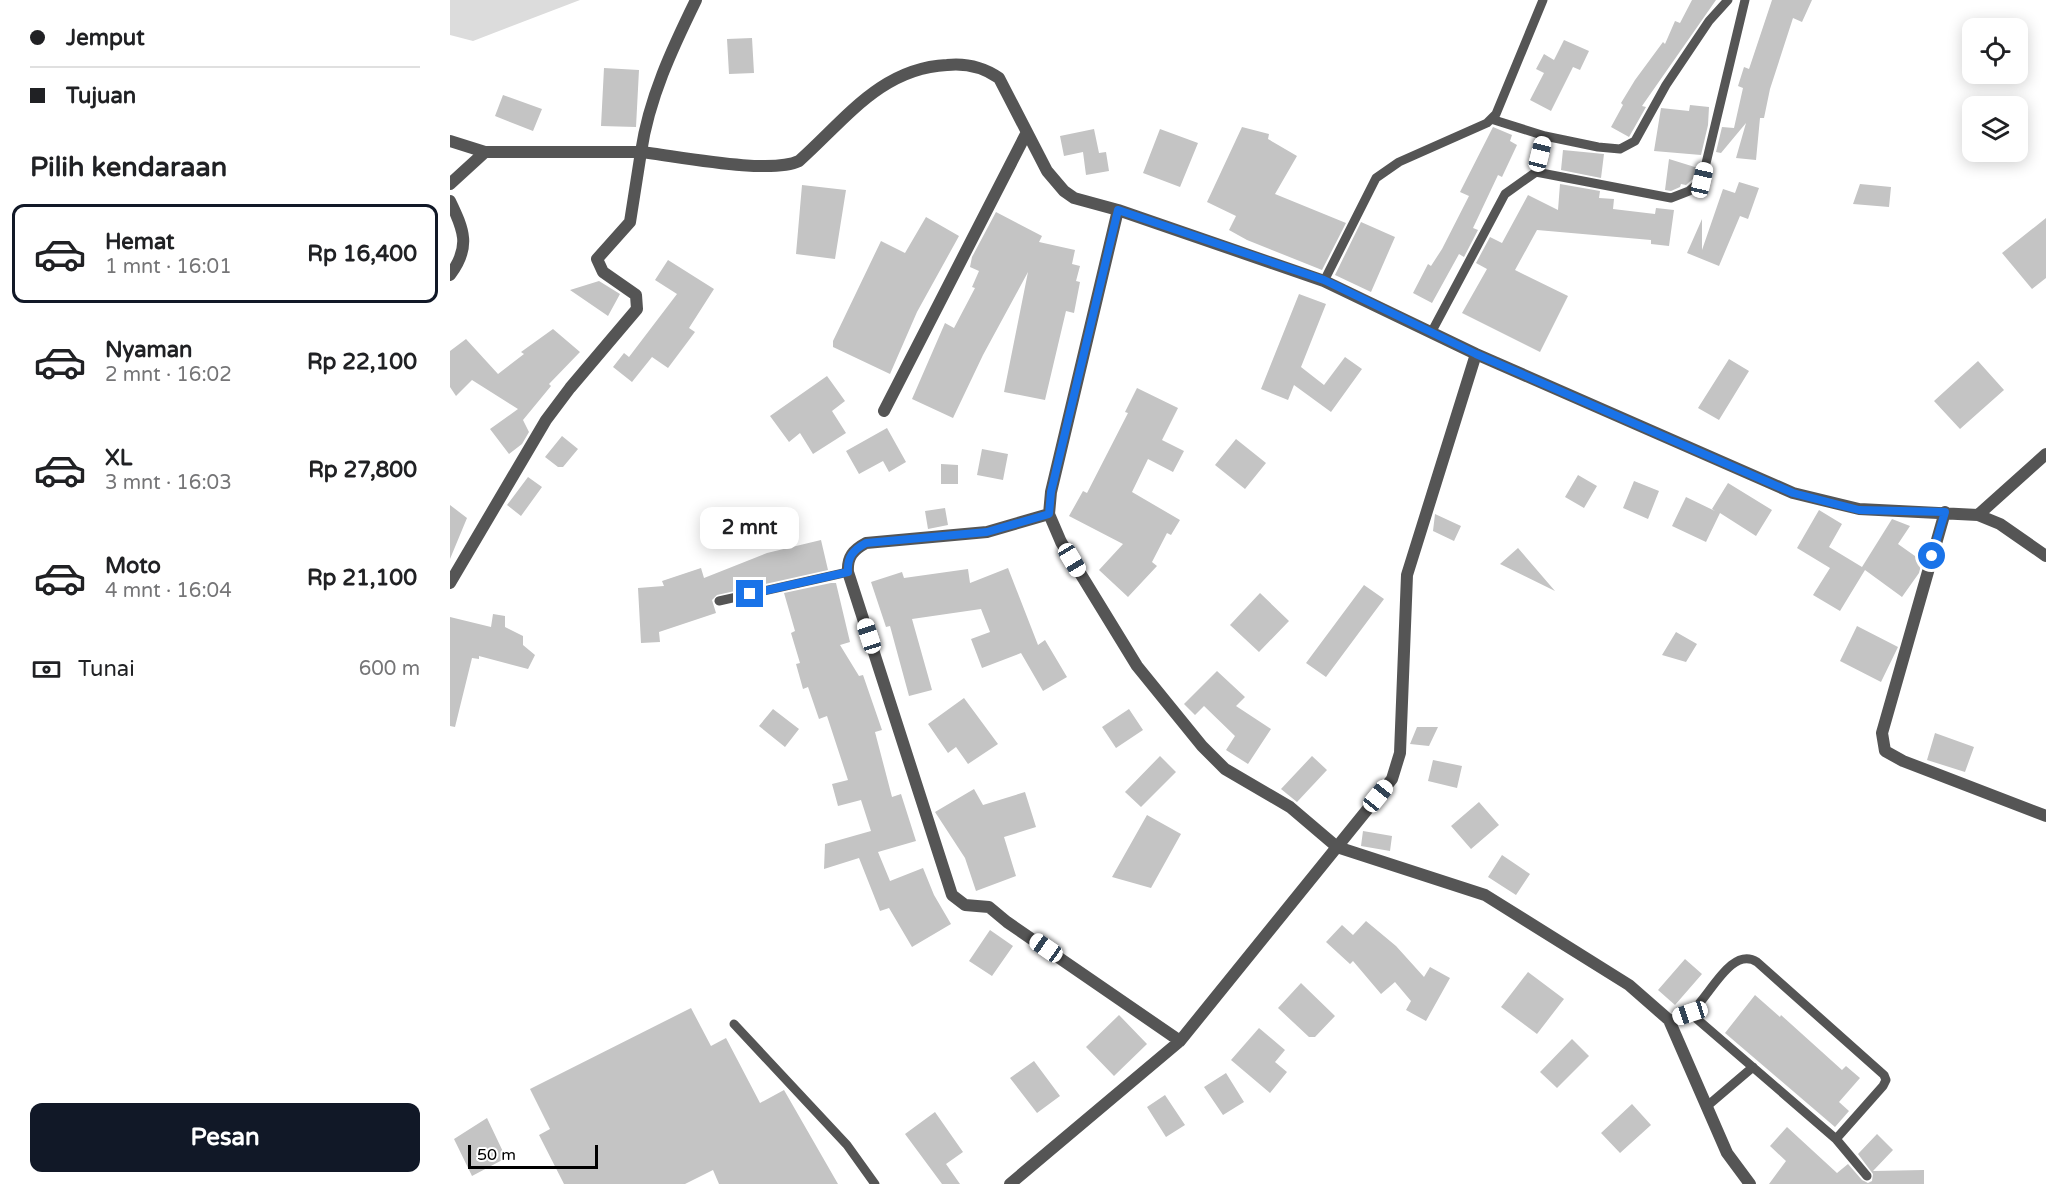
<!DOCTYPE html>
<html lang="id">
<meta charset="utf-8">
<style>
body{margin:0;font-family:"Varela Round",sans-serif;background:#f6f6f6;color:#202124;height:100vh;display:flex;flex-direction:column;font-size:22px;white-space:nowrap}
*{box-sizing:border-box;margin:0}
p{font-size:20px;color:#757577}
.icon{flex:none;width:33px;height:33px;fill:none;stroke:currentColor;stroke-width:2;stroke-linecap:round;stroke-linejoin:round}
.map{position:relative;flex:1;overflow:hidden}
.details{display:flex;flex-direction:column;background:#fff;width:450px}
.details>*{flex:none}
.banner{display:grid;align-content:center;height:132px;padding:0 30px;background:#fff}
.controls{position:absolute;left:1512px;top:18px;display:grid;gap:12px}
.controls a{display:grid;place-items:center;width:66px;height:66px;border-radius:12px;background:#fff;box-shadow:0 3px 15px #0003;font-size:30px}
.scale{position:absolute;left:18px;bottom:15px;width:130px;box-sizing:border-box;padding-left:6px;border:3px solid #000;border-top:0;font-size:16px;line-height:21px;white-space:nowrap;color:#000;-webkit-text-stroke:4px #fff;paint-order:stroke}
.end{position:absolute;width:27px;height:27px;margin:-14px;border:8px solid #1a73e8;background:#fff;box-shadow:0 0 0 3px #fff}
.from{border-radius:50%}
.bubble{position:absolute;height:42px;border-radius:12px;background:#fff;box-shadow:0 3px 15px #0003;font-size:20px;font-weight:700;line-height:42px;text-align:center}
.car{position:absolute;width:18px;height:36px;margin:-18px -9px;border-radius:8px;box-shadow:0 0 4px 2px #0007;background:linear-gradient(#fff 24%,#345 0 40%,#fff 0 76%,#345 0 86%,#fff 0)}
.banner b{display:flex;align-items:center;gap:21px;height:57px;font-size:22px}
.banner b+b{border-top:2px solid #e0e0e0}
.banner i{width:15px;height:15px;background:#202124}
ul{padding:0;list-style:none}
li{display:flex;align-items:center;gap:18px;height:99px;margin:0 12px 9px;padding:0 18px;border:3px solid transparent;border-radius:12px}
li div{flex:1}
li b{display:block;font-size:22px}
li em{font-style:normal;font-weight:700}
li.active{border-color:#111827}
li>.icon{width:54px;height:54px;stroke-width:1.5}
h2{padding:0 30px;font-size:27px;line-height:72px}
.pay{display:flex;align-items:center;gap:15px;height:66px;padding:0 30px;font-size:22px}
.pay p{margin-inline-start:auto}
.cta{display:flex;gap:12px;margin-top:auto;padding:12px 30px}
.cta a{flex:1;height:69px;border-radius:12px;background:#111827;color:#fff;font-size:24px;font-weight:700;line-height:69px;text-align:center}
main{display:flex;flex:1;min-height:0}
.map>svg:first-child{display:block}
.green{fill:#dcdcdc}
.building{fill:#c4c4c4}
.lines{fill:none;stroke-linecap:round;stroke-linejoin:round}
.lane{stroke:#555;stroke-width:9}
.street{stroke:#555;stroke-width:12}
.route{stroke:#1a73e8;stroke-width:8}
</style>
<main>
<section class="details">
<div class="banner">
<b><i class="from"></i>Jemput</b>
<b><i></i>Tujuan</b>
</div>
<h2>Pilih kendaraan</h2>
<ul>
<li class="active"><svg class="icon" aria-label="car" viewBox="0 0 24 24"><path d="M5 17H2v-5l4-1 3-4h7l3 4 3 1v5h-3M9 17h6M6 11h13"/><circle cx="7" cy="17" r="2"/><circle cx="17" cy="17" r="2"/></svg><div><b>Hemat</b><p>1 mnt · 16:01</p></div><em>Rp 16,400</em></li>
<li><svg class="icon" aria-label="car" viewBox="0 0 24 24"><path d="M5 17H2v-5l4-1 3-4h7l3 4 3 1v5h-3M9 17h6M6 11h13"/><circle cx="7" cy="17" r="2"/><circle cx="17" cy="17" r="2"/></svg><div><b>Nyaman</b><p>2 mnt · 16:02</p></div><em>Rp 22,100</em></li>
<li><svg class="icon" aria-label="car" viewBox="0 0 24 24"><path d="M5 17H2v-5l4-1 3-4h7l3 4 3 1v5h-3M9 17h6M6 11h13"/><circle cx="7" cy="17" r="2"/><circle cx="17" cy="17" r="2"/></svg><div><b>XL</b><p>3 mnt · 16:03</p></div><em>Rp 27,800</em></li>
<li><svg class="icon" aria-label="car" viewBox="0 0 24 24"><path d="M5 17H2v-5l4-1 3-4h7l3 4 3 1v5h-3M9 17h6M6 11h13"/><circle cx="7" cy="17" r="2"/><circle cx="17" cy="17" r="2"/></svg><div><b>Moto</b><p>4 mnt · 16:04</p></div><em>Rp 21,100</em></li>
</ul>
<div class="pay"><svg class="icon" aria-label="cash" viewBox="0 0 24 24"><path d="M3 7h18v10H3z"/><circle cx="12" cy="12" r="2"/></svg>Tunai<p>600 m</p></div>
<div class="cta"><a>Pesan</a></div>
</section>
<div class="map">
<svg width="1596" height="1184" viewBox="0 0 1596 1184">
<rect width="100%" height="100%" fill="#fff"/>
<path class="green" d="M 0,0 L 130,0 L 23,41 L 0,35 Z"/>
<path class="building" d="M 1242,0 L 1266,0 L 1192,106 L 1196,107 L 1179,137 L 1161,127 L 1173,105 L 1171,103 L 1185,80 L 1213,42 L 1215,44 L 1225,21 L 1230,23 Z
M 1322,0 L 1362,0 L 1352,22 L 1343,18 L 1320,89 L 1314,118 L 1310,118 L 1306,160 L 1286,158 L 1296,123 L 1271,153 L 1266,152 L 1272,127 L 1284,128 L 1293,88 L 1288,86 L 1294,67 L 1299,69 Z
M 302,38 L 304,73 L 279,74 L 277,39 Z
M 1114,40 L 1139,51 L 1130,70 L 1123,67 L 1101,111 L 1080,100 L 1094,73 L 1086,69 L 1094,54 L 1104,60 Z
M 154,68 L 189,70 L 186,127 L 151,126 Z
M 53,95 L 92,109 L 83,131 L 45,116 Z
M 1240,105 L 1259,107 L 1258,125 L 1251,155 L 1204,151 L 1211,108 L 1239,111 Z
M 792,127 L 819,134 L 818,139 L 847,156 L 825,194 L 896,223 L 872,270 L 797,240 L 779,230 L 786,216 L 757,202 Z
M 1043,127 L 1062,135 L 1060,141 L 1067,145 L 1052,177 L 1048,175 L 1023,228 L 1028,230 L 1014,257 L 1009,254 L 982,303 L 963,293 L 978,264 L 981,266 L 992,249 L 1019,196 L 1010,192 Z
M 644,129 L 649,153 L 656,152 L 659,171 L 636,175 L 633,152 L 614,156 L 610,136 Z
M 710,129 L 748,143 L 730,187 L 693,173 Z
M 1113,150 L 1154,154 L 1151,178 L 1111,170 Z
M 1219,159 L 1248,168 L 1246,176 L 1236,185 L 1231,184 L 1230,187 L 1221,191 L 1215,190 Z
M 1289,182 L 1309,188 L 1298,219 L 1290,216 L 1269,266 L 1237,253 L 1252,219 L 1252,250 L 1273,189 L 1285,193 Z
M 1110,184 L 1150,191 L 1149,198 L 1164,199 L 1163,209 L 1205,214 L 1206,208 L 1224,210 L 1219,246 L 1201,244 L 1201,240 L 1087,230 L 1065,270 L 1118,296 L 1090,352 L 1012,313 L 1037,269 L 1026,263 L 1040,237 L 1052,243 L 1078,195 L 1108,210 Z
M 1410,184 L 1441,187 L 1439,207 L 1403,204 Z
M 352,185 L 396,190 L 385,259 L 346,254 Z
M 546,212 L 592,236 L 589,242 L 625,250 L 622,264 L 630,266 L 626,281 L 630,282 L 624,313 L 616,311 L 595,400 L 554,392 L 578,272 L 533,355 L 503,418 L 462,399 L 495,323 L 504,328 L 525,288 L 522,287 L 529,271 L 520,267 L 522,257 Z
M 476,217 L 509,236 L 467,312 L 440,374 L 383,347 L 383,341 L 431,241 L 455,253 Z
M 1596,218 L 1596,278 L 1582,289 L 1552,253 Z
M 911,222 L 945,237 L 921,292 L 885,275 Z
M 218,260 L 264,289 L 239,328 L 245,332 L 218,368 L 202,357 L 182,382 L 163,367 L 174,353 L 179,357 L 227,294 L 205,280 Z
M 149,281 L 170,294 L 158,316 L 120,290 Z
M 849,294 L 876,304 L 851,367 L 874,385 L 895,357 L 912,369 L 881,412 L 844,385 L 838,400 L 811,389 Z
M 103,329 L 130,352 L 99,384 L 101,386 L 73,420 L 79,432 L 72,444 L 59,454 L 40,429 L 68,409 L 22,380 L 6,396 L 0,387 L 0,351 L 16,339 L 48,374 L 74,354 L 71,352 Z
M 1279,359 L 1299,371 L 1269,420 L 1248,408 Z
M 1528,361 L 1554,390 L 1510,429 L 1484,401 Z
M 377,376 L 395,401 L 382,411 L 396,433 L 363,454 L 350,433 L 339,442 L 320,416 Z
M 687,388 L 728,408 L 712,440 L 734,451 L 723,472 L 698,459 L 682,492 L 730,520 L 721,535 L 717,533 L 702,562 L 707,566 L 678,597 L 649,570 L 673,544 L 619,516 L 633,491 L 637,493 L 678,413 L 675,412 Z
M 437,428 L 456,462 L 439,472 L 433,461 L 409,474 L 396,451 Z
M 112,436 L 128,449 L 113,467 L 108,467 L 95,457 Z
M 786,439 L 816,463 L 795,489 L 765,465 Z
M 532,449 L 558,454 L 553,480 L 527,475 Z
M 491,464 L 508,465 L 508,484 L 491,484 Z
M 1128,475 L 1147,486 L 1134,508 L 1115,497 Z
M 78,477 L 92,487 L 71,516 L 57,505 Z
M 1184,481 L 1209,491 L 1198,519 L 1173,508 Z
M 1278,483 L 1322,510 L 1306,536 L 1270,513 L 1256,542 L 1222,526 L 1236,497 L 1265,511 L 1262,509 Z
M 0,505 L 17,518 L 0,559 Z
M 495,508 L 498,525 L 478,529 L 475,511 Z
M 1369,510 L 1392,524 L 1379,547 L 1412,567 L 1442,519 L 1460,526 L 1448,544 L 1472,561 L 1469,573 L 1452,597 L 1415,570 L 1390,611 L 1363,595 L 1380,568 L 1347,548 Z
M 985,514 L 1011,526 L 1004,541 L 983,531 Z
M 371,540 L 378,570 L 267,595 L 262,600 L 266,613 L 209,632 L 210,642 L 191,643 L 188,588 L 214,586 L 212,581 L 251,568 L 254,578 L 317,553 Z
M 1068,548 L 1105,591 L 1050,564 Z
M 558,568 L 588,645 L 595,640 L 617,677 L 593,691 L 571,653 L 532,668 L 521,639 L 540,632 L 531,609 L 462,619 L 482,690 L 459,696 L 440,626 L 436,627 L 421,582 L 452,572 L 454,578 L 518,569 L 520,583 Z
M 381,583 L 386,583 L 400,642 L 390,645 L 409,676 L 413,675 L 432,730 L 425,732 L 442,797 L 451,794 L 466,841 L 428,852 L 440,881 L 473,868 L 484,895 L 501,924 L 462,947 L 439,908 L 430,911 L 409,858 L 374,869 L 375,844 L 421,831 L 411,800 L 388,806 L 382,784 L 398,780 L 377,716 L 369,719 L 358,687 L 353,689 L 346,664 L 350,663 L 341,633 L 345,631 L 334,593 Z
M 914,585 L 934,599 L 876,677 L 856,663 Z
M 810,593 L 839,621 L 809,652 L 780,625 Z
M 43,614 L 55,616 L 55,627 L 73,636 L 73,645 L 85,655 L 78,669 L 29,656 L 29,659 L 22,658 L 5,727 L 0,726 L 0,617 L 41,627 Z
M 1407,626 L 1448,647 L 1431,682 L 1390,661 Z
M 1226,632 L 1247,644 L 1236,662 L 1212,655 Z
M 767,671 L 795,697 L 786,706 L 821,729 L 798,764 L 776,750 L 785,736 L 754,706 L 745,715 L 734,704 Z
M 514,698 L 548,744 L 518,764 L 506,747 L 498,753 L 478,724 Z
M 323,709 L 349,729 L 335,747 L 309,726 Z
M 679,709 L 693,730 L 666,748 L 652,727 Z
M 967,727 L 988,727 L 979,746 L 960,744 Z
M 1485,733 L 1524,747 L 1515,772 L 1477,760 Z
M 710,756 L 726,772 L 691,807 L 675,792 Z
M 862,756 L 877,770 L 847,802 L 831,789 Z
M 983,760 L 1012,766 L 1007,788 L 978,781 Z
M 524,789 L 533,805 L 575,792 L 586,827 L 554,837 L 566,876 L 526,891 L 515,858 L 485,812 Z
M 1029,802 L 1049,825 L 1021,849 L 1001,826 Z
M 697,815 L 731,834 L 701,888 L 662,877 Z
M 913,831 L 942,836 L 940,851 L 911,846 Z
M 1052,855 L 1080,874 L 1066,895 L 1038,877 Z
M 916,921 L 946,946 L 974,977 L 980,967 L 1000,978 L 976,1021 L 956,1010 L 961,1001 L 945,982 L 931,994 L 903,961 L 900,964 L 876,942 L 892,925 L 903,935 Z
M 540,930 L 563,946 L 542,976 L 519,961 Z
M 1235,959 L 1252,974 L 1225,1005 L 1208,990 Z
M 1078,972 L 1114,999 L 1087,1034 L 1051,1007 Z
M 851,983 L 885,1016 L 865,1037 L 859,1037 L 828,1008 Z
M 1305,995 L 1330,1017 L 1331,1015 L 1392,1070 L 1396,1066 L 1410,1078 L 1389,1102 L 1399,1111 L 1385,1127 L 1275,1033 Z
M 241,1008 L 261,1046 L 276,1038 L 310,1103 L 334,1090 L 388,1184 L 269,1184 L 263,1170 L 235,1184 L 114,1184 L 89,1135 L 100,1129 L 80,1089 Z
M 669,1015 L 697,1044 L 664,1076 L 636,1047 Z
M 809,1028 L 835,1050 L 825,1062 L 837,1072 L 820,1093 L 781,1060 Z
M 1122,1039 L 1139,1056 L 1107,1088 L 1090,1072 Z
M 584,1061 L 610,1096 L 587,1113 L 560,1078 Z
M 776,1073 L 794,1102 L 773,1115 L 754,1087 Z
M 715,1095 L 735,1125 L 716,1137 L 697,1107 Z
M 1182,1104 L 1201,1125 L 1170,1153 L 1151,1133 Z
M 485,1112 L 513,1152 L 496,1164 L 510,1184 L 492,1184 L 455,1134 Z
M 37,1118 L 56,1158 L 22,1176 L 4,1139 Z
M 1337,1127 L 1387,1173 L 1398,1164 L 1412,1180 L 1418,1183 L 1422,1181 L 1423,1174 L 1408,1154 L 1427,1134 L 1443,1150 L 1423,1171 L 1474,1170 L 1474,1184 L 1319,1184 L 1336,1161 L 1320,1146 Z"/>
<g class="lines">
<path class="lane" d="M 1041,119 L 1095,136 L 1148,147 L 1170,149 L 1185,141 L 1216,85 L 1259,21 L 1278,0
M 1086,172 L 1095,136
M 874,281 L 926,178 L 949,162 L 1037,123 L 1046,114 L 1093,0
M 981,333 L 1055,194 L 1086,172 L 1221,198 L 1239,191 L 1252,180 L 1295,0
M 269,601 L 398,572
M 1240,1013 L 1386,1139 L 1417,1176
M 1219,1020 C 1225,1018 1236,1016 1241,1012 C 1259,998 1281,945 1307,962 L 1434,1075 L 1436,1080 L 1433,1086 L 1386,1139
M 284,1024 L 397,1145 L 425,1184
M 1256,1107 L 1303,1067"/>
<path class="street" d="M 0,141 L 35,152 L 191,152 C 199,98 222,49 246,0
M 0,184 L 35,152
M 0,201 C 14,230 21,247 0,275
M 668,210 L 601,492 L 599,514 L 611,542 L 687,666 L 752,746 L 775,769 L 840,807 L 887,847 L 1035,895 L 1179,985 L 1219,1020 L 1277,1153 L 1300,1184
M 434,411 L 577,132
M 1495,512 L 1432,733 L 1435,751 L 1453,761 L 1596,816
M 599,514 L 537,532 L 416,543 C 403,550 397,557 398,572 L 502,895 L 515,905 L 539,907 L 557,922 L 730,1041
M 1528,515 L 1596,454
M 0,583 L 96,420 L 120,388 L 187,309 L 186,295 L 153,272 L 147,259 L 180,222 L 191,152 C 227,156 320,175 349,161 C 395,120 431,68 497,65 C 516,63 533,67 549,78 L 597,171 L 614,191 L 624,198 L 668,210 L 874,281 L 1026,354 L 1343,493 L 1409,509 L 1528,515 L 1550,524 L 1596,556
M 560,1184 L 730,1041 L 942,779 L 950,753 L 957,575 L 1026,354"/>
</g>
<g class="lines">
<path class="route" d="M 300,594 L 398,572 C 397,557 403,550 416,543 L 537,532 L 599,514 L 601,492 L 668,210 L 874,280 L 1026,354 L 1343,493 L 1409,510 L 1495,512 L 1482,556"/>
</g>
</svg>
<div class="controls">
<a><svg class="icon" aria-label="locate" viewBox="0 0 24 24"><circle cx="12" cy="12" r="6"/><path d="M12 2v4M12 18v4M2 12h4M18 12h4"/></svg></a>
<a><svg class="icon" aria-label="layers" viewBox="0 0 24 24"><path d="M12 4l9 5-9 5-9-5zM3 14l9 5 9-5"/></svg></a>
</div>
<div class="scale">50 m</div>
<i class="end from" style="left:1482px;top:556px"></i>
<i class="end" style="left:300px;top:594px"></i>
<div class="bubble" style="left:250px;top:507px;width:99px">2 mnt</div>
<i class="car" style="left:1090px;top:154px;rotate:14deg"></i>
<i class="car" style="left:1252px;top:180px;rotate:13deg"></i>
<i class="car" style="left:622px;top:560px;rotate:149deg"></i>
<i class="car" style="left:419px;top:636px;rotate:342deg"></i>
<i class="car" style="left:928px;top:796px;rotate:39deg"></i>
<i class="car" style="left:596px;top:948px;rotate:305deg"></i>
<i class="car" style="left:1240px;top:1013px;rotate:252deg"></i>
</div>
</main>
